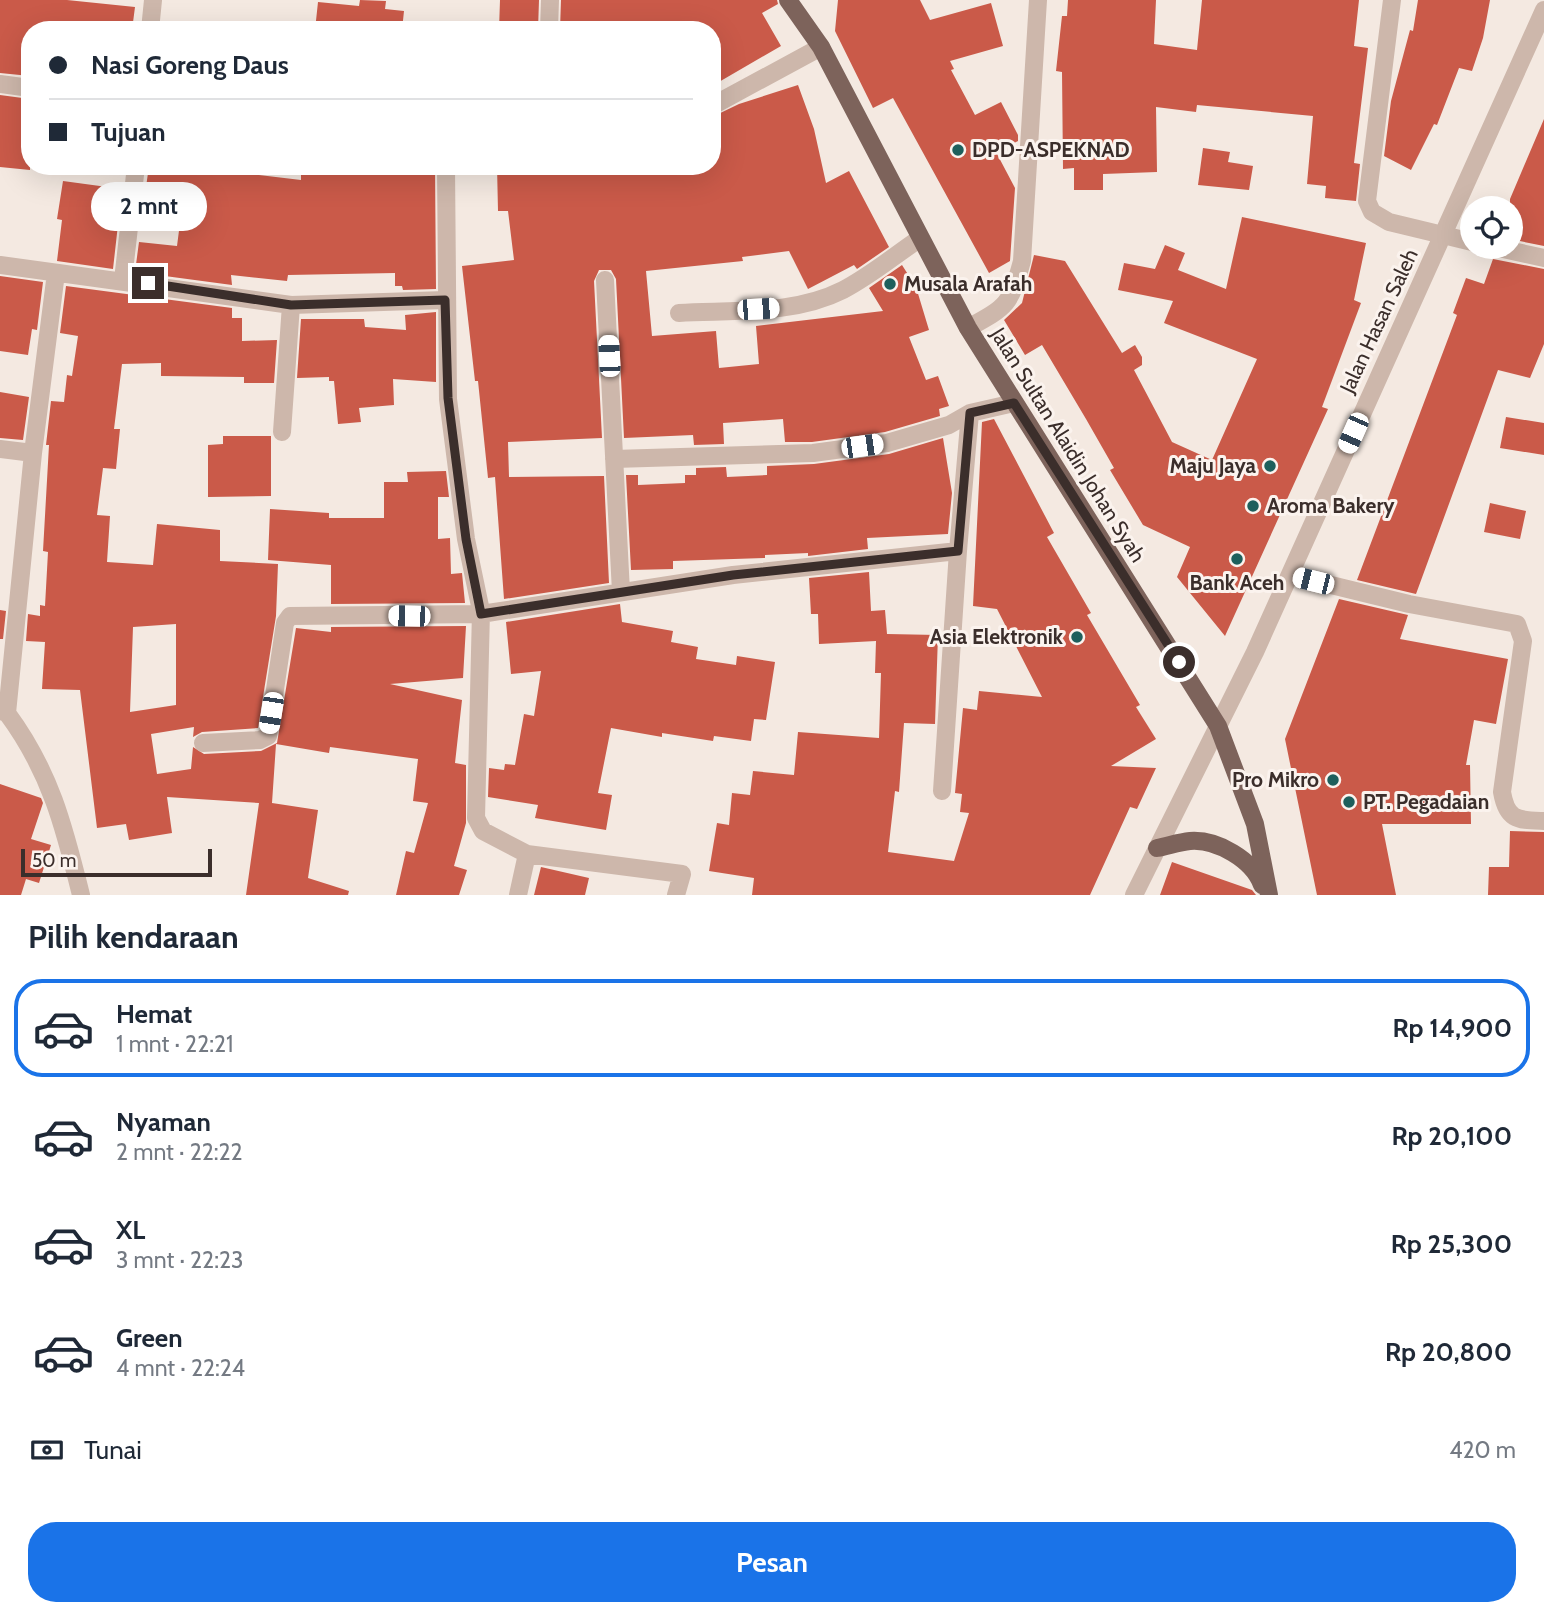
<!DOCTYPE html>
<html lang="id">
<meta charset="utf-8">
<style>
body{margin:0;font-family:Cabin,sans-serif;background:#f2f2f3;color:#1f2937;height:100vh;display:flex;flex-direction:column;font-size:26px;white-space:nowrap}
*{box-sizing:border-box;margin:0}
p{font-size:23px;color:#747a83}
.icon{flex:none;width:38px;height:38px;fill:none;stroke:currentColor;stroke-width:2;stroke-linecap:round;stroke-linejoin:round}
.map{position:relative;height:895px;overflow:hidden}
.sheet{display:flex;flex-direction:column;background:#fff;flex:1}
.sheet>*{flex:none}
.hud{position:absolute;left:21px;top:21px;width:700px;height:154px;border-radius:28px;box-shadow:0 7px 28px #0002;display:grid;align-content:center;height:154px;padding:0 28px;background:#fff}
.tools{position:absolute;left:1460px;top:196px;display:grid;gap:14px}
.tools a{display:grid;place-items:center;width:63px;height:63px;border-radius:50%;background:#fff;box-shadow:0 7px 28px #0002;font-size:35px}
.scale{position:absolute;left:21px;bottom:18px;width:191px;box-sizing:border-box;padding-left:7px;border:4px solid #3b2e2b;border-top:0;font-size:19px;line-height:24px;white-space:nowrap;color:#3b2e2b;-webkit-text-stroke:5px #fbf3ee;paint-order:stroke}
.end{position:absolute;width:32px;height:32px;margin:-16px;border:9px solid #3b2e2b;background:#fff;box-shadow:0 0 0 4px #fff}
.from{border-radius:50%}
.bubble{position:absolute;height:49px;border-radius:24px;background:#fff;box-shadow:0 7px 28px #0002;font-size:23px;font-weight:700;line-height:49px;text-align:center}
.car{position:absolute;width:21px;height:42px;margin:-21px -10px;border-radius:9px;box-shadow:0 0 5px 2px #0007;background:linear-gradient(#fff 24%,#345 0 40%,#fff 0 76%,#345 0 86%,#fff 0)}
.hud b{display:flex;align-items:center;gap:24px;height:66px;font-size:26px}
.hud b+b{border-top:2px solid #e0e1e3}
.hud i{width:18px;height:18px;background:#1f2937}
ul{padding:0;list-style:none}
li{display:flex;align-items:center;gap:21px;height:98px;margin:0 14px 10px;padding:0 14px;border:4px solid transparent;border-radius:28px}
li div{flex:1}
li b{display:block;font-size:26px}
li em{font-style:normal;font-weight:700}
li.selected{border-color:#1a73e8}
li>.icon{width:63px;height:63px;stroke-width:1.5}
h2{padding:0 28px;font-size:32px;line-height:84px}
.pay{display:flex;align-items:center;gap:18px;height:77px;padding:0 28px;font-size:26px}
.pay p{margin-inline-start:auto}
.cta{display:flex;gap:14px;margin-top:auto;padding:14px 28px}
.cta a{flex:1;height:80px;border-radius:28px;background:#1a73e8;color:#fff;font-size:28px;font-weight:700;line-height:80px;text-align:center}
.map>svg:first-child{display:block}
.building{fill:#ca5a49;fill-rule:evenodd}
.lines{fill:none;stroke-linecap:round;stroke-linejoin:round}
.minor{stroke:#cdb7ab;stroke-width:18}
.major{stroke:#7d635b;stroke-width:18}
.route{stroke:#3b2e2b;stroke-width:9}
.poi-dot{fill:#1e5f5c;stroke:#fbf3ee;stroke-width:2.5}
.labels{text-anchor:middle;stroke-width:6;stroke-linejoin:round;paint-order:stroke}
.poi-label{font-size:21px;font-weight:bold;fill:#3b2e2b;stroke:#fbf3ee;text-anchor:start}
.street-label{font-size:21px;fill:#3b2e2b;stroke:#fbf3ee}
</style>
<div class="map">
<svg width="1544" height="895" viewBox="0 0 1544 895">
<rect width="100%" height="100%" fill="#f4e9e1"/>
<path class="building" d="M 0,0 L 67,0 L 135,7 L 132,30 L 30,30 L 30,76 L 0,73 Z
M 360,0 L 386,1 L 385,9 L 404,11 L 402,30 L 315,30 L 318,2 L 359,6 Z
M 500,0 L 539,0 L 538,30 L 499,30 Z
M 561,0 L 777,0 L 778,4 L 762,13 L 781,46 L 712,86 L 712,30 L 560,30 Z
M 838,0 L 920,0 L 930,20 L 991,3 L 1003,46 L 950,61 L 954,69 L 951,70 L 975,115 L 1001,102 L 1018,135 L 1018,141 L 996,152 L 1015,188 L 1010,261 L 989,273 L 893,98 L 873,108 L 835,31 Z
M 1068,0 L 1156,0 L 1154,44 L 1197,50 L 1202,0 L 1359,0 L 1354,46 L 1368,48 L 1354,163 L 1360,164 L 1356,201 L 1325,198 L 1326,186 L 1307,184 L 1313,116 L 1197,105 L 1196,112 L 1156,107 L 1157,172 L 1103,174 L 1103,190 L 1074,190 L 1074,168 L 1063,169 L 1062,72 L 1056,71 L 1062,16 L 1067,16 Z
M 1418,0 L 1490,0 L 1483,38 L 1472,71 L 1459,68 L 1437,125 L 1434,124 L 1411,170 L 1384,156 L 1391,101 L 1410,30 L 1413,31 Z
M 798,85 L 814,129 L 826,183 L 849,171 L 889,247 L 857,269 L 854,265 L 808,289 L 789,251 L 742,257 L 743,261 L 646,271 L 652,336 L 716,331 L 719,368 L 759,364 L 756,326 L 883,311 L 869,288 L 902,265 L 916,287 L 929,330 L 909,337 L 926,380 L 938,376 L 949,406 L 939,409 L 940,416 L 885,432 L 812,442 L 785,442 L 783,419 L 723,423 L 724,444 L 694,445 L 693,435 L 624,438 L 616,279 L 611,270 L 599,270 L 594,281 L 602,438 L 508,442 L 509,477 L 604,476 L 609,583 L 504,599 L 495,477 L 488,478 L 478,381 L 475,381 L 462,266 L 514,260 L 508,211 L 498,211 L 497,166 L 712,166 L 712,117 L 739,104 Z
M 0,95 L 30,99 L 30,170 L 0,167 Z
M 1544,119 L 1544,246 L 1510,239 L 1510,199 Z
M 1203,148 L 1230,152 L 1228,162 L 1253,166 L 1249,190 L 1198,185 Z
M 149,166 L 260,166 L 259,175 L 301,180 L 301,166 L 435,166 L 436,289 L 403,290 L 402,286 L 395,286 L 395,273 L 288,275 L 287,281 L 231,275 L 232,285 L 135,272 L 139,242 L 177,246 L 183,200 L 145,194 Z
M 63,181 L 122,189 L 113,269 L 57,261 L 62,220 L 57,219 Z
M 1242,217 L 1366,243 L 1354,300 L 1361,303 L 1322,407 L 1328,409 L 1225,636 L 1177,577 L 1190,547 L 1143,525 L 1110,470 L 1114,468 L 1086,419 L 1042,345 L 1025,355 L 1004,320 L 1022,303 L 1034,255 L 1065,261 L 1122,353 L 1135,345 L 1142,357 L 1142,365 L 1134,370 L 1172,442 L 1212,460 L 1257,359 L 1164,323 L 1173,301 L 1118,290 L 1124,263 L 1155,269 L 1165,245 L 1185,253 L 1178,270 L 1226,289 Z
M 1493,259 L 1544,269 L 1544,344 L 1530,378 L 1498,370 L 1416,594 L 1357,580 L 1457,315 L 1453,313 L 1466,278 L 1484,284 Z
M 0,276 L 43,282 L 37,330 L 32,329 L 28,355 L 0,351 Z
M 66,286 L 232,308 L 232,318 L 242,318 L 242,341 L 277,340 L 274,383 L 244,383 L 244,377 L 161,376 L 161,363 L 122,364 L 114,429 L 120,429 L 116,469 L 103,468 L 97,515 L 110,516 L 107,562 L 153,565 L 157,524 L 220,530 L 220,561 L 278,564 L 276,616 L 258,728 L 202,732 L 193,737 L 194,727 L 151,734 L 157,774 L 191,769 L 193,747 L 204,754 L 261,751 L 277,743 L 296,628 L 331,632 L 331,627 L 466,626 L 463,678 L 390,684 L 462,700 L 455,763 L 466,765 L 466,823 L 454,866 L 467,870 L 459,895 L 396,895 L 406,851 L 414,853 L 428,803 L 413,801 L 418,759 L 330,747 L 329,753 L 276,744 L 272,803 L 318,810 L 308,878 L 349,891 L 348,895 L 246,895 L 259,803 L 167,797 L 172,833 L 129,840 L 126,824 L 97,828 L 80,690 L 42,689 L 45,642 L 26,641 L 28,614 L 40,616 L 40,605 L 45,606 L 48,552 L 43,551 L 49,445 L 46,445 L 51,401 L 64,402 L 67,375 L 72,376 L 78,336 L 60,333 ZM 176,624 L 176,705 L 130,712 L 133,627 Z
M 436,312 L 436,382 L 393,379 L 394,405 L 359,408 L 361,422 L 338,424 L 334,381 L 329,381 L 329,377 L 297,378 L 301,319 L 364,319 L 365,327 L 406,330 L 405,315 Z
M 0,392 L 29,397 L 23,440 L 0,438 Z
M 1506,417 L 1544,423 L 1544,455 L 1500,448 Z
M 994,419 L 1054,533 L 1047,537 L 1091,613 L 1087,615 L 1140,705 L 1136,707 L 1156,739 L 1111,766 L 1156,768 L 1137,809 L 1130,807 L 1090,895 L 752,895 L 754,878 L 709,871 L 717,823 L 729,825 L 732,793 L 750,795 L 753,771 L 794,775 L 798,732 L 879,738 L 881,673 L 875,673 L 876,641 L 819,644 L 818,614 L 811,614 L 809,578 L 869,572 L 871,611 L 885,610 L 887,634 L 938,635 L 935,724 L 904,723 L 899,792 L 895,791 L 888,852 L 954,861 L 969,813 L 960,812 L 962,794 L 955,793 L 963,708 L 977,710 L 979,691 L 1042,697 L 997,609 L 973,606 L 982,422 Z
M 223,436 L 271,436 L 271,496 L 208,497 L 208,445 L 223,444 Z
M 943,438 L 952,493 L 948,534 L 867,538 L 868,549 L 808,556 L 808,553 L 765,555 L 765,558 L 673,561 L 673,569 L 631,570 L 626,475 L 638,475 L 638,485 L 685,483 L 685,475 L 696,475 L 696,468 L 726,467 L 727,477 L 767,475 L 767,466 L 814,464 L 889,454 Z
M 446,471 L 449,497 L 438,497 L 438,539 L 450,538 L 451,574 L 462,573 L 465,603 L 331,604 L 331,565 L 268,560 L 270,509 L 329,513 L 329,518 L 384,518 L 384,482 L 408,482 L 407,472 Z
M 1490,503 L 1526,511 L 1520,539 L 1484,532 Z
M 1339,599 L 1408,615 L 1400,639 L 1508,659 L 1496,724 L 1474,720 L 1466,765 L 1470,765 L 1471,824 L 1382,824 L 1396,895 L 1317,895 L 1285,739 Z
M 620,604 L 622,622 L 673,631 L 671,642 L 698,647 L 696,659 L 736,665 L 737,656 L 775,662 L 766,720 L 754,719 L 751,741 L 714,736 L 713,741 L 662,733 L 662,737 L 611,728 L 598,793 L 612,795 L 606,830 L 535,818 L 538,805 L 488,797 L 489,768 L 504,770 L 505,764 L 515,765 L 524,714 L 534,716 L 541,671 L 511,674 L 506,622 Z
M 0,610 L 6,611 L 3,639 L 0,639 Z
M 0,784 L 41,798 L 43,803 L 31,839 L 51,845 L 39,883 L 26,879 L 21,895 L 0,895 Z
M 1510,831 L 1544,832 L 1544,895 L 1488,895 L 1489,867 L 1509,867 Z
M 1172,862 L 1252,890 L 1256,895 L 1160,895 Z
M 541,867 L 589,878 L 585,895 L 534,895 Z"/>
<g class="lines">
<path class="minor" d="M 1392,0 L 1367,201 L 1372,212 L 1389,222 L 1472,242
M 150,30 L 153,0
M 549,30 L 550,0
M 0,84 L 30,88
M 712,106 L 821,47
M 446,166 L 448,399 L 466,539 L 481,611 L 476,818 L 483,831 L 527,854 L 518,895
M 1494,247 L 1544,258
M 0,265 L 291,305 L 445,300
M 123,280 L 136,166
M 605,280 L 621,592
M 679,313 C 733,310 794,315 843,290 C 870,276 894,256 919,239
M 968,328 C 1008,306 1010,305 1022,261 L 1038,0
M 282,432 L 291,305
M 0,449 L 33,453
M 614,459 L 813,453 L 887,443 L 949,425 L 970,413 L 1014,403
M 1290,575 L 1409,604 L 1517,624 L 1523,641 L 1502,792 C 1507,821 1518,820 1544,821
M 0,711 L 7,713 C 50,771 64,826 81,895
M 7,713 L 33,453 L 56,273
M 203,743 L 260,740 L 268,736 L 285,623 L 290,616 L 481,614 L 733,575 L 958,551 L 970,413
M 942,791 L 958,551
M 527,854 L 682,874 L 676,895
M 1134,895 L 1255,652 L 1544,10"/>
<path class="major" d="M 788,0 L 821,47 L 968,328 L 1218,726 L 1255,824 L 1269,895
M 1157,848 C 1168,846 1179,842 1190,841 C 1217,839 1253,860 1262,885"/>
</g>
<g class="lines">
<path class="route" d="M 148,283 L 291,305 L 445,300 L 448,398 L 466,539 L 481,614 L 733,575 L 958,551 L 970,413 L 1014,403 L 1179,662"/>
</g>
<g class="poi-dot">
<circle cx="958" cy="150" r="7"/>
<circle cx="890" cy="284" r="7"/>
<circle cx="1270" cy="466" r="7"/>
<circle cx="1253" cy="506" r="7"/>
<circle cx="1237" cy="559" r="7"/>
<circle cx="1077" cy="637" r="7"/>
<circle cx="1333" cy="780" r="7"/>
<circle cx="1349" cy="802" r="7"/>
</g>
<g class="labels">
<g class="poi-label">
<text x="972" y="157">DPD-ASPEKNAD</text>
<text x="904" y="291">Musala Arafah</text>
<text x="1256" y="473" text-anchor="end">Maju Jaya</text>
<text x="1267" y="513">Aroma Bakery</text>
<text x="1237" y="590" text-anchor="middle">Bank Aceh</text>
<text x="1063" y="644" text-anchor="end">Asia Elektronik</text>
<text x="1319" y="787" text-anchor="end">Pro Mikro</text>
<text x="1363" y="809">PT. Pegadaian</text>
</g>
<g class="street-label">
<text transform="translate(1379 321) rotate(-65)" y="7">Jalan Hasan Saleh</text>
<text transform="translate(1068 445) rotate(58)" y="7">Jalan Sultan Alaidin Johan Syah</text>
</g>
</g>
</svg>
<div class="tools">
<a><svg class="icon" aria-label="locate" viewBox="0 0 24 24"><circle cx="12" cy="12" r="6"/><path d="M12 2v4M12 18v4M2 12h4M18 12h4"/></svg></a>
</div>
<div class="scale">50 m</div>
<i class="end from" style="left:1179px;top:662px"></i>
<i class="end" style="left:148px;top:283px"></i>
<div class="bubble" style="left:91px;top:182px;width:116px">2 mnt</div>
<i class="car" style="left:758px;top:309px;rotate:87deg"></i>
<i class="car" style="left:609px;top:356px;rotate:357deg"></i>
<i class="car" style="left:1353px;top:433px;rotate:204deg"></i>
<i class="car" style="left:862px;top:446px;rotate:82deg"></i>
<i class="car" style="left:1313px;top:581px;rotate:284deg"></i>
<i class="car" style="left:409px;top:616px;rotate:271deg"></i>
<i class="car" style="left:271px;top:713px;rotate:189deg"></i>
<div class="hud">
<b><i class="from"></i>Nasi Goreng Daus</b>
<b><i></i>Tujuan</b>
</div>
</div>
<section class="sheet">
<h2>Pilih kendaraan</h2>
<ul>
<li class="selected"><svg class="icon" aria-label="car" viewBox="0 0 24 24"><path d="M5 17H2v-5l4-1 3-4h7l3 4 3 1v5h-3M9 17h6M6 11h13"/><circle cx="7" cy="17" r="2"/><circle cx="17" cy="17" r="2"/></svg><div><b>Hemat</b><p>1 mnt · 22:21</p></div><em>Rp 14,900</em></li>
<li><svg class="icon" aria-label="car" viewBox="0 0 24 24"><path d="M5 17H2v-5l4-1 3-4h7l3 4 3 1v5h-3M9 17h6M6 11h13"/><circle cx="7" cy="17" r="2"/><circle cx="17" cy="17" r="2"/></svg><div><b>Nyaman</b><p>2 mnt · 22:22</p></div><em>Rp 20,100</em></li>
<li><svg class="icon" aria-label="car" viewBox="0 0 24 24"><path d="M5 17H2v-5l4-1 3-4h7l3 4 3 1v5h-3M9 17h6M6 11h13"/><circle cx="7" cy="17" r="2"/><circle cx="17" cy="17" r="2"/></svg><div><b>XL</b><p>3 mnt · 22:23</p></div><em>Rp 25,300</em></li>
<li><svg class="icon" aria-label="car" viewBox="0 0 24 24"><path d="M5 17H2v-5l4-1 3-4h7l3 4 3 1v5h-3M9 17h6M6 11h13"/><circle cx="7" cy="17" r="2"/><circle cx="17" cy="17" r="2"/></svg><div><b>Green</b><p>4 mnt · 22:24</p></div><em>Rp 20,800</em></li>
</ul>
<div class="pay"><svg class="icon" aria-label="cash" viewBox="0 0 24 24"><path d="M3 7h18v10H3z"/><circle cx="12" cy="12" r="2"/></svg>Tunai<p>420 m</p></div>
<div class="cta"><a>Pesan</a></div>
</section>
